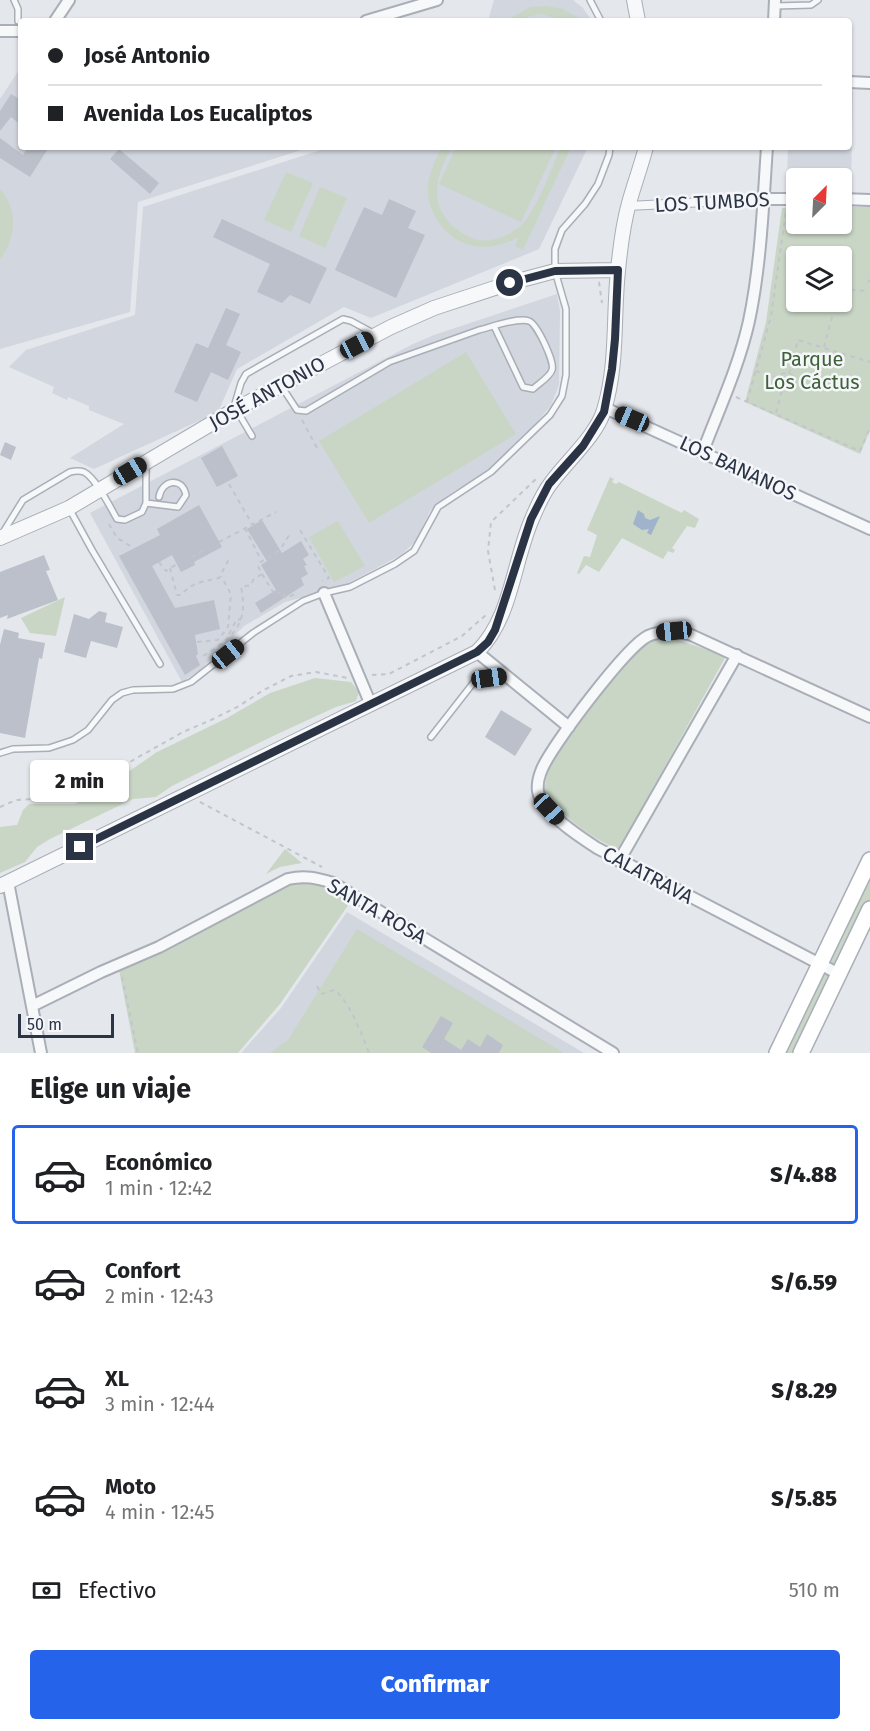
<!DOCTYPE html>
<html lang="es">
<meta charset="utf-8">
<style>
body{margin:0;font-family:"Fira Sans",sans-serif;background:#f2f2f2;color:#202124;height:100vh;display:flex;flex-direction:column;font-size:22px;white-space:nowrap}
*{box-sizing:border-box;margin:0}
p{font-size:20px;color:#757577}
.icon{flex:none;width:33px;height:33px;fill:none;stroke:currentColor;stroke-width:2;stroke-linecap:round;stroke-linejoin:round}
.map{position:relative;height:1053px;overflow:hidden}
.side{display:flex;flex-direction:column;background:#fff;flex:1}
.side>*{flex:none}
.hud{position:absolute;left:18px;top:18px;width:834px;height:132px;border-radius:6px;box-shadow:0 2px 4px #0004;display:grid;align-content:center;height:132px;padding:0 30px;background:#fff}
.needle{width:39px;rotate:24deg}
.controls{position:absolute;left:786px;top:168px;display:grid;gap:12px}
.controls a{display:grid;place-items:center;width:66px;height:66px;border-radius:6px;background:#fff;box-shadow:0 2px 4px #0004;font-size:30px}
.scale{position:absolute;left:18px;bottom:15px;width:96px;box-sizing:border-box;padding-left:6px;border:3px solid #2b3445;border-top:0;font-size:16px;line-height:21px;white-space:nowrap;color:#2b3445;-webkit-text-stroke:4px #f4f6f9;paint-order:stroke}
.end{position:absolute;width:27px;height:27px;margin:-14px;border:8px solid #2b3445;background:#fff;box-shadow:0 0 0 3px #fff}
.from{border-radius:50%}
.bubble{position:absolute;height:42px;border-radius:6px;background:#fff;box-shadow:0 2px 4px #0004;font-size:20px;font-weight:800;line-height:42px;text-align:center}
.car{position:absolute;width:18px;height:36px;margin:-18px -9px;border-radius:8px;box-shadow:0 0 4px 2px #0007;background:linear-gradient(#222 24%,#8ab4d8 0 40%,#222 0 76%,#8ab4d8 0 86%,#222 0)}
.hud b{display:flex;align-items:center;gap:21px;height:57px;font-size:22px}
.hud b+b{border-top:2px solid #e0e0e0}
.hud i{width:15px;height:15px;background:#202124}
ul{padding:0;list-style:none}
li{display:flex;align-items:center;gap:18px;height:99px;margin:0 12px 9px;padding:0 18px;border:3px solid transparent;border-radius:6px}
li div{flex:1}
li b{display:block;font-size:22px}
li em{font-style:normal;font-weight:800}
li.active{border-color:#2563eb}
li>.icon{width:54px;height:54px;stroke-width:1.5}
h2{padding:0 30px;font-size:27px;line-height:72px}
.pay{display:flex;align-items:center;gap:15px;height:66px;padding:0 30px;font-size:22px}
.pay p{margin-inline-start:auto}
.cta{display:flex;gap:12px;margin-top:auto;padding:12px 30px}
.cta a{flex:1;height:69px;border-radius:6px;background:#2563eb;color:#fff;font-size:24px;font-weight:800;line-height:69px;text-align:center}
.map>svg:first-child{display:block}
.built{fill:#d2d6de}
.green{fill:#c9d6c5;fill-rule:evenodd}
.water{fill:#9fb4cc}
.building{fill:#bbc0ca}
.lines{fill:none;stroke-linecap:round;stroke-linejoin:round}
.service-casing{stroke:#a9aeb7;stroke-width:8}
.pedestrian-casing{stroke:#a9aeb7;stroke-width:10}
.minor-casing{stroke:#a9aeb7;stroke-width:14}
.tertiary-casing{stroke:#a9aeb7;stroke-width:16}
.secondary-casing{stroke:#a9aeb7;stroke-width:18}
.path{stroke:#c2c5cb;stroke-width:2;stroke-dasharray:4.5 4.5;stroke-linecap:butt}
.service{stroke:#f7f8fa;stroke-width:5}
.pedestrian{stroke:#f7f8fa;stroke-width:8}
.minor{stroke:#f7f8fa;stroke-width:10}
.tertiary{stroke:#f7f8fa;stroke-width:14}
.secondary{stroke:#fff;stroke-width:15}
.route{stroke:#2b3445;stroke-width:8}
.labels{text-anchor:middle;stroke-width:5;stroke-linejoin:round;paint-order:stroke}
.street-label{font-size:20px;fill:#2b3445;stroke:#f4f6f9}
.park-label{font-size:20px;fill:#3f6138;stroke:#f4f6f9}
</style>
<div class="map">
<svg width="870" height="1053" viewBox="0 0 870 1053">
<rect width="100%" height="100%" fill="#e4e7ec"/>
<path class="built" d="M 494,0 L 573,0 L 583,8 L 592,21 L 488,21 Z
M 21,67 L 21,147 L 311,147 L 138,202 L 130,312 L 0,349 L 0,99 Z
M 849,91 L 853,92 L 851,183 L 842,183 L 842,178 L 796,178 L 796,182 L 787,181 L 788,147 L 849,147 Z
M 330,147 L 588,147 L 539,249 L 371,318 L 344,307 L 237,369 L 218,412 L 94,469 L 70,458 L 124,424 L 89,410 L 89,406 L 68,397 L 67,400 L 52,393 L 54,387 L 9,367 L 26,350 L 135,315 L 143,207 Z
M 557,294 L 560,311 L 559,385 L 551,405 L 522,440 L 478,478 L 454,491 L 430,511 L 417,540 L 401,555 L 341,587 L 285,602 L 244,626 L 200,670 L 182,682 L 90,513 L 413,344 L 434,335 Z
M 347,912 L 584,1053 L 241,1053 L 281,1008 Z"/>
<path class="green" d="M 547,6 L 563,9 L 584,21 L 566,21 L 542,14 L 530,16 L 522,21 L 506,21 L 530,7 Z
M 442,147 L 452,147 C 444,162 436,178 437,195 C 438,217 458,235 479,240 C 491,243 508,236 518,228 C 536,214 551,169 561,147 L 571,147 L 523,250 L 515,246 L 519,237 C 512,240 505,244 497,245 C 460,255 426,223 428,186 C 429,172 436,159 442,147 Z
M 456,147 L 556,147 L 521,222 L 439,184 Z
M 286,172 L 313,183 L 291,232 L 264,220 Z
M 320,187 L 347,198 L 325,248 L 299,236 Z
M 0,189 C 19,211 16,237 0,260 Z
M 842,207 L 870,207 L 870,430 L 860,454 L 745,402 L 766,322 L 782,208 L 796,208 L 796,224 L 842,224 ZM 796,256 L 842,256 L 842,302 L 796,302 Z
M 466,352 L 516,434 L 369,523 L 319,441 Z
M 610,477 L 614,479 L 612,482 L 616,484 L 619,482 L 682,513 L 684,510 L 699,519 L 695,528 L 687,526 L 672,548 L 675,550 L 673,553 L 668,551 L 663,559 L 622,538 L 599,572 L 586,565 L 579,574 L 577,573 L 584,556 L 590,557 L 597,535 L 587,530 Z
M 338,521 L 365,566 L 334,582 L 309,537 Z
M 65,597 L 56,636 L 30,633 L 21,618 Z
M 672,638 L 726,656 L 619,850 C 588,836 566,819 544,792 L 549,763 L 585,712 L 649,640 Z
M 315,678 L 351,682 L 359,692 L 356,701 L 336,707 L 273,736 L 172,786 L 156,797 L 133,799 L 50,839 L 37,847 L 25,862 L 0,873 L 0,827 L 17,825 L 23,810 L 29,804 L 75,804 L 99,792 L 157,752 L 227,718 L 270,693 Z
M 285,849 L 302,863 L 280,867 L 266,874 Z
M 870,876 L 870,902 L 836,967 L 829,961 Z
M 314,882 L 333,889 L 351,901 L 280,1004 L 238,1053 L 135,1053 L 119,970 L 183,940 L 289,884 Z
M 357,929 L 564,1053 L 270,1053 L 288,1040 Z
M 825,971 L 833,977 L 796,1053 L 786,1053 Z"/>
<path class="water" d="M 638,510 L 644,514 L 645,518 L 650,520 L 660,516 L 651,535 L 647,533 L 649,529 L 642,530 L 633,524 Z"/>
<path class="building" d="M 11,94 L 21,100 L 21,125 L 11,117 L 0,131 L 0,111 Z
M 0,138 L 23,155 L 28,147 L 49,147 L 30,177 L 0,158 Z
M 119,149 L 159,183 L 150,194 L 110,159 Z
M 389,199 L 416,211 L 408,228 L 425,235 L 396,298 L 335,270 L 364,207 L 382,215 Z
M 222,219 L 327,268 L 310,304 L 290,295 L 282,303 L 257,292 L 270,264 L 213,237 Z
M 226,308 L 240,314 L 226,345 L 241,352 L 228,380 L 211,372 L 197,402 L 174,392 L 196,343 L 208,348 Z
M 5,442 L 16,447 L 11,460 L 0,455 Z
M 222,446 L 238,476 L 217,487 L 201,458 Z
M 199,505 L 222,547 L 194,562 L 195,565 L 181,572 L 172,555 L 152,566 L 175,608 L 214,600 L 220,629 L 195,635 L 198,654 L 196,656 L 200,665 L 185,675 L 119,556 L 160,535 L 157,529 Z
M 262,520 L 282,553 L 301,541 L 309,555 L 303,559 L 307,565 L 304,566 L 308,574 L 301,578 L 304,585 L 261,613 L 255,603 L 276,590 L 261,565 L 267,561 L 247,529 Z
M 44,555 L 50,570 L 46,571 L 58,600 L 7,619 L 8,615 L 0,618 L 0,572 Z
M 99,611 L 107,613 L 105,622 L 123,627 L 117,648 L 91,641 L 86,658 L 64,652 L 74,614 L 89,619 Z
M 4,629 L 19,633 L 18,638 L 45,643 L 42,659 L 39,658 L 25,738 L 0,733 L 0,645 Z
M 501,710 L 532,729 L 515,756 L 485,737 Z
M 441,1016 L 453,1023 L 444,1039 L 461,1050 L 468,1039 L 480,1047 L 487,1034 L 503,1045 L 499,1053 L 431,1053 L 422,1047 Z"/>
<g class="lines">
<defs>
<path id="service" d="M 14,0 L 18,9 L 18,21
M 590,0 L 601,21
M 775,6 L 811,5 L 818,0
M 282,387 L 297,410 L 306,411 L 389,362 L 479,330 C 491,327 518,317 529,321 C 537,324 555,362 552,370 C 550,377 538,384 533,389 L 523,387 L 494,326
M 234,407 L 241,383 L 246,374 L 343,319 L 351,321 L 373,333
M 236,409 L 252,436
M 146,503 L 178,507 L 186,495 C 182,476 162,480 159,497
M 70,510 L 92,550 L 160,664
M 2,534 L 23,500 L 70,472 C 74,471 79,470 84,472 C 96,478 110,507 117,519 L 125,520 L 142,512 L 146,503 L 146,464
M 431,737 L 474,682 L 504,676
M 0,753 L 13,749 L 49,748 L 73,740 L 88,730 L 112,700 L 122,693 L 133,690 L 173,689 L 191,682 L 253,633 L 303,601 L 324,593 L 350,587 L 395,564 L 414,551 L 438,507 L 491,472 L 550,415 L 562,396 L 566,375 L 566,309 L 555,271 L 555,249 L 562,230 L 585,204 L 598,184 L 609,155 L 610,147"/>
<path id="pedestrian" d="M 628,206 L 764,199"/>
<path id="minor" d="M 55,21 L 69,0
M 366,21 L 437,0
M 774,21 L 775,0
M 0,31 L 21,31
M 849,82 L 870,83
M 764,199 L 796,199
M 842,199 L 870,200
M 605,408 L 870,529
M 703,451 C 719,409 739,366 749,321 C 761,264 763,205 767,147
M 324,593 L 371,705
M 477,652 L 569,727
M 619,861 L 737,655
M 8,882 L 41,1053
M 839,974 L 597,848 C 580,837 541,812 538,791 C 537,784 539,776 542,769 C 552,745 627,646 648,636 C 662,630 675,631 689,634 L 870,717
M 32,1006 L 101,972 L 159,947 L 288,879 C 305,875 317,878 333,883 L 613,1053"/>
<path id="tertiary" d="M 634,0 L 638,21
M 0,538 L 69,508 L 236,409 L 391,327 L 434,308 L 510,283 L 555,271 L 618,270
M 0,886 L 477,652 C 512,618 513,562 532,519 C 537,507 543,493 551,483 C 566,462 597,435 604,410 C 618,364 613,317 618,271 C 620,249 623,225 629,203 C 634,185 641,166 646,147"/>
<path id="secondary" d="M 777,1053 L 870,860
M 801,1053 L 870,909"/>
</defs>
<use href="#service" class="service-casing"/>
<use href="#pedestrian" class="pedestrian-casing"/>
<use href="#minor" class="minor-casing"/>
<use href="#tertiary" class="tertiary-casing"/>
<use href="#secondary" class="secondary-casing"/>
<path class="path" d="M 868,280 L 870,282
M 599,282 L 602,303
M 842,289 L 868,291
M 824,347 L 836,302
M 756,371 L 778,378
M777 382a9 9 0 1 1 18 0a9 9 0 1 1-18 0Z
M 789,374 L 798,340 L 870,362
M 736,397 L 860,451 L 870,428
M 747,402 L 771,316 L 786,211
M 776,413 L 782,390
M 302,420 L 317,448
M 229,484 L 252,524
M 109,524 L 117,538 L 134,548
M 245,528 L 261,560
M 300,530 L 329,578 L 322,581
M 219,542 L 276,512
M 191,557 L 205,549
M 159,562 L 166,571 L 177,564
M 170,568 L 177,595 L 181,595 C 192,582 203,582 219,578 L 230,557
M 262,574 L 275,595 L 282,591 L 286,598 L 295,594
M 495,590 L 488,551 L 491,522 L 537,478
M 229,634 L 237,619 L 241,620
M 197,642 L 218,640 L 228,627 L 231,594 L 221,576
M 203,656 C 233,637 249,625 241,587 L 251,585 L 253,580 L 262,574 L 258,566 L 259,563 L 280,550 L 291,532
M 372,675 L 389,674 L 462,636 L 487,614
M 200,802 L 322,867
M 0,807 L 16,800 L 47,798 L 67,800 L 90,793 L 112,773 L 135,759 L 183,732 L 211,720 L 239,706 L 262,691 L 291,676 L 316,672 L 348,678
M 122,977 L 138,1053
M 317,986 L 321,994 L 334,990 C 348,998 363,1037 369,1053"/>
<use href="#service" class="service"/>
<use href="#pedestrian" class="pedestrian"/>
<use href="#minor" class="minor"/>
<use href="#tertiary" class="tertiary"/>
<use href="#secondary" class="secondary"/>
</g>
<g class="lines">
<path class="route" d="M 80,847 L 477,652 L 488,642 L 495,630 L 531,519 L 549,484 L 583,446 L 604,412 L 612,369 L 615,339 L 618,270 L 555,271 L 510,283"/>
</g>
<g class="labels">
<g class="street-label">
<text transform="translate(712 202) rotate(-3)" y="7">LOS TUMBOS</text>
<text transform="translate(267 393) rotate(-29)" y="7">JOSÉ ANTONIO</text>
<text transform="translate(738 468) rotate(25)" y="7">LOS BANANOS</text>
<text transform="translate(648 875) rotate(28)" y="7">CALATRAVA</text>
<text transform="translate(377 911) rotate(30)" y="7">SANTA ROSA</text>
</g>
<g class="park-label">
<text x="812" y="366">Parque<tspan x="812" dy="23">Los Cáctus</tspan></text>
</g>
</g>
</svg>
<div class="controls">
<a><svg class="needle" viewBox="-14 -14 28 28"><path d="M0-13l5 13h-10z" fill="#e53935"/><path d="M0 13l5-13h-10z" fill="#757577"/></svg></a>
<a><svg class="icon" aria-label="layers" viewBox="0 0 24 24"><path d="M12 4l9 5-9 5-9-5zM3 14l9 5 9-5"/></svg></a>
</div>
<div class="scale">50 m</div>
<i class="end from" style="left:510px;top:283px"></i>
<i class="end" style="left:80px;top:847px"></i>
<div class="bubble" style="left:30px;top:760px;width:99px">2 min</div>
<i class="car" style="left:357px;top:345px;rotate:62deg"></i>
<i class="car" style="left:632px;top:419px;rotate:293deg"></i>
<i class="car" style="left:130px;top:471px;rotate:59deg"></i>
<i class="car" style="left:674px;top:631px;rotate:264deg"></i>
<i class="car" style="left:228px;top:654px;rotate:51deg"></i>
<i class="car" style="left:489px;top:678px;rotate:82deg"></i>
<i class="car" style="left:549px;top:809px;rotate:137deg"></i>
<div class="hud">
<b><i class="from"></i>José Antonio</b>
<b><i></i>Avenida Los Eucaliptos</b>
</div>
</div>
<section class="side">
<h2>Elige un viaje</h2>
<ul>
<li class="active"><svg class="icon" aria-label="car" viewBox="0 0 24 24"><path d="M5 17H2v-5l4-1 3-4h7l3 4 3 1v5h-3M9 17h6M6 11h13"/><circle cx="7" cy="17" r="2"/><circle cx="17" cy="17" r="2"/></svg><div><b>Económico</b><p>1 min · 12:42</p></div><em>S/4.88</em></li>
<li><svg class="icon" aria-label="car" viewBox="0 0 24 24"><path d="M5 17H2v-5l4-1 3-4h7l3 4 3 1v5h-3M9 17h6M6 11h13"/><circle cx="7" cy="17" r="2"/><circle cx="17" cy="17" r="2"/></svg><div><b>Confort</b><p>2 min · 12:43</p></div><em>S/6.59</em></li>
<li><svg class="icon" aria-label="car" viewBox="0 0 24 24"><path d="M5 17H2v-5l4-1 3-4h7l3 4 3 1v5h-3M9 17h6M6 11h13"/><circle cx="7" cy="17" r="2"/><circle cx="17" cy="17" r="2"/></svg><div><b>XL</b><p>3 min · 12:44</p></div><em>S/8.29</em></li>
<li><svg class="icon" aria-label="car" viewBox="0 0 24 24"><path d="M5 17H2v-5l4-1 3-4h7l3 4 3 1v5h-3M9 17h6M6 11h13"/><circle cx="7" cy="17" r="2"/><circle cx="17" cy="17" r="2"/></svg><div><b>Moto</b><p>4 min · 12:45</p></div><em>S/5.85</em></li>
</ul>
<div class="pay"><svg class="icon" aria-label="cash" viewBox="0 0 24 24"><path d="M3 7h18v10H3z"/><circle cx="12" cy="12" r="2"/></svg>Efectivo<p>510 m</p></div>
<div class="cta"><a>Confirmar</a></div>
</section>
